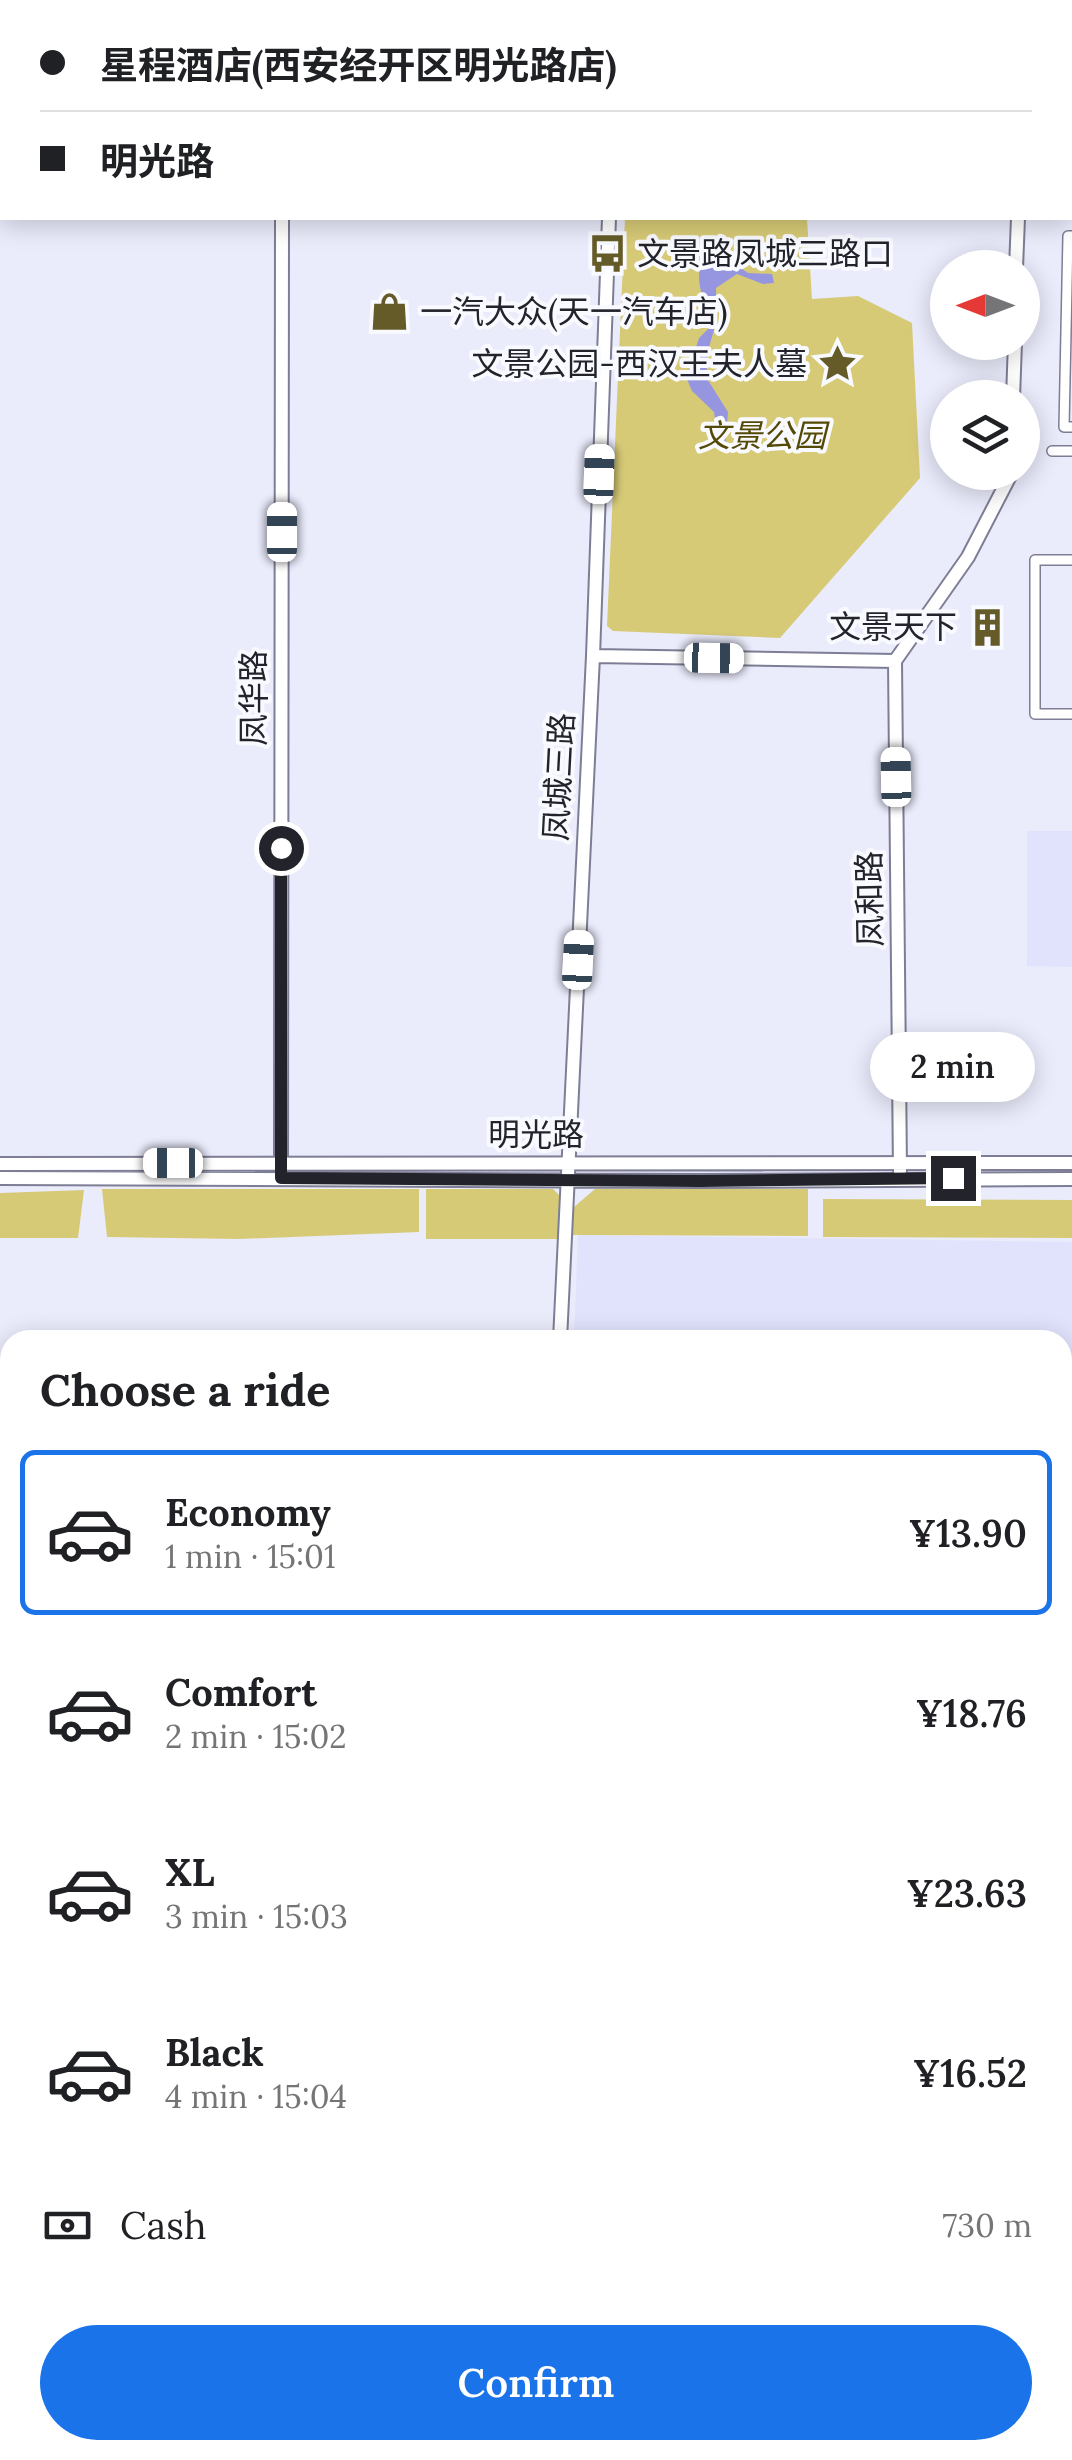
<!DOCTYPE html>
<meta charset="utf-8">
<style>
body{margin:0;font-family:Lora,"Noto Sans SC",serif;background:#f2f2f2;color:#202124;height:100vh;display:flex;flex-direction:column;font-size:38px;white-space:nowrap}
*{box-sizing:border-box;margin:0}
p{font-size:32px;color:#757577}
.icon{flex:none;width:55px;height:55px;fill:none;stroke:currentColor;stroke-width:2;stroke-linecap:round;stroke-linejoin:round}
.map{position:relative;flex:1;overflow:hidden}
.panel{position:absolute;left:0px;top:1330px;width:1072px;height:1130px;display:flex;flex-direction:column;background:#fff;border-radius:30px 30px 0 0;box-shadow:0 5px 25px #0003}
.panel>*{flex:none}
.top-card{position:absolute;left:0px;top:0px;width:1072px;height:220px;box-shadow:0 5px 25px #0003;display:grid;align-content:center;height:220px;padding:0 40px;background:#fff}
.needle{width:65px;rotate:270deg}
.buttons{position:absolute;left:930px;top:250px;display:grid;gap:20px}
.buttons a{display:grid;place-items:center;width:110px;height:110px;border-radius:50%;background:#fff;box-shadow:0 5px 25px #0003;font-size:50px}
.end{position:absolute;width:45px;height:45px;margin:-22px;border:12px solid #23232c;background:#fff;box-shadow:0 0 0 5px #fff}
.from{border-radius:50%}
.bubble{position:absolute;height:70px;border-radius:35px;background:#fff;box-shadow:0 5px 25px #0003;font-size:32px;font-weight:600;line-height:70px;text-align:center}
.car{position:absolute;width:30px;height:60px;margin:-30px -15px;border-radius:12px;box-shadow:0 0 8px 2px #0007;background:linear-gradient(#fff 24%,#345 0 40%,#fff 0 76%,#345 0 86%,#fff 0)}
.top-card b{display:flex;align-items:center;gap:35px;height:95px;font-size:38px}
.top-card b+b{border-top:2px solid #e0e0e0}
.top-card i{width:25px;height:25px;background:#202124}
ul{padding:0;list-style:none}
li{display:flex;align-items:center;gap:30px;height:165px;margin:0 20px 15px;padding:0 20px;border:5px solid transparent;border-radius:15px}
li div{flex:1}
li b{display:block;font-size:38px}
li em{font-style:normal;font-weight:600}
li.current{border-color:#1a73e8}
li>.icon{width:90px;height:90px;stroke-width:1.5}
h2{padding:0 40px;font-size:45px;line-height:120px}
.pay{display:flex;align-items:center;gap:25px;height:110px;padding:0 40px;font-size:38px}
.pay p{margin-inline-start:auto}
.action{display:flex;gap:20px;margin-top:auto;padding:20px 40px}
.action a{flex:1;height:115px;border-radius:60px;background:#1a73e8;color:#fff;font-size:40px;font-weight:600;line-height:115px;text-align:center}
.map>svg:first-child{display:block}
.built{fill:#e1e2fc}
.green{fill:#d7ca77}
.forest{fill:#b9ac58}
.water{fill:#9596df}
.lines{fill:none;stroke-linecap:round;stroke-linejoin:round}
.street-casing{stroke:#7d7e95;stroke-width:12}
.secondary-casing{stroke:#7d7e95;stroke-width:16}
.highway-casing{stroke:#7d7e95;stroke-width:21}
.street{stroke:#fff;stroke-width:9}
.secondary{stroke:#fff;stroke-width:12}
.highway{stroke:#fff;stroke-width:18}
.route{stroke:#23232c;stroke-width:12}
.labels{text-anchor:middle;stroke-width:8;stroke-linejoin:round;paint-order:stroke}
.poi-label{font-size:32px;fill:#23232c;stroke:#f9faff;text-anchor:start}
.park-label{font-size:32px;font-style:italic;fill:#544a05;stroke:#f9faff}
.street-label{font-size:32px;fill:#23232c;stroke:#f9faff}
</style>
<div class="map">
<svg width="1072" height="2460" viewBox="0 0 1072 2460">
<rect width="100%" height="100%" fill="#eaebfb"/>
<path class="built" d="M 0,0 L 608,0 L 2,2 L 2,132 Z
M 1027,831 L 1072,831 L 1072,967 L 1027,966 Z
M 578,1235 L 1072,1242 L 1072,1792 L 1062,1792 L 1062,1340 L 574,1340 Z"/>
<path class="green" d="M 625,218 L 807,218 L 812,299 L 858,296 L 912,323 L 920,478 L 780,638 L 613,631 L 607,626 Z
M 102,1189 L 419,1189 L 419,1232 L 239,1239 L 107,1237 Z
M 426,1189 L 553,1189 L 563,1199 L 561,1239 L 426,1239 Z
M 595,1189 L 808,1189 L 808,1236 L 572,1235 L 574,1207 Z
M 84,1190 L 78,1238 L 0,1238 L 0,1193 Z
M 823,1199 L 1072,1200 L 1072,1238 L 823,1237 Z
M 1072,2220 L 1072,2460 L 0,2460 L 0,2345 L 10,2343 L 10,2450 L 1062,2450 L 1062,2221 Z"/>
<path class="forest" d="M 1072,2423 L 1072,2460 L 1002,2460 L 987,2450 L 1062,2450 L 1063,2424 Z"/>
<path class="water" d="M 714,250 L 748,273 L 772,274 L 774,283 L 763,284 L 737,274 L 716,288 L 717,320 L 709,347 L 706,377 L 728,412 L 725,448 L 722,451 L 719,449 L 714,412 L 692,391 L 686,377 L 699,338 L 711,326 C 708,298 694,293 701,260 Z"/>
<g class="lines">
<defs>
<path id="street" d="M 1072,236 L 1068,236 L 1064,427 L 1072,427
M 1052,451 L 1072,451
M 1072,560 L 1035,560 L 1035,714 L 1072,714"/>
<path id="secondary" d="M 935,0 L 935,2
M 619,2 L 619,0
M 1070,149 L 1072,149
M 0,151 L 2,151
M 1070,180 L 1072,180
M 0,184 L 2,184
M 1016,268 L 1018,218
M 1013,398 L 1015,342
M 593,656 L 895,661
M 0,1164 L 1072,1163
M 281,1171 L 282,218
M 900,1171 L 895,661 L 968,557 L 1012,472
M 0,1178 L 700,1181 L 1072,1179
M 560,1340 L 593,656 L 609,218
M 0,1926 L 10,1926
M 1062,2123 L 1072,2122
M 1062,2190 L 1072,2188
M 0,2266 L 10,2265
M 0,2337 L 10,2336"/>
<path id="highway" d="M 1062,2146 L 1072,2145
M 1062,2170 L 1072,2168
M 0,2278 L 10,2277
M 0,2291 L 10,2290
M 0,2309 L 10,2308
M 0,2327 L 10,2326"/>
</defs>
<use href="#street" class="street-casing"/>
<use href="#secondary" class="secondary-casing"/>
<use href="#highway" class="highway-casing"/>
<use href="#street" class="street"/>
<use href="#secondary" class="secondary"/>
<use href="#highway" class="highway"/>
</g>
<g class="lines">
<path class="route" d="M 281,848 L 281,1178 L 700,1181 L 953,1178"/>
</g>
<defs>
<symbol id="bus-bare" viewBox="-9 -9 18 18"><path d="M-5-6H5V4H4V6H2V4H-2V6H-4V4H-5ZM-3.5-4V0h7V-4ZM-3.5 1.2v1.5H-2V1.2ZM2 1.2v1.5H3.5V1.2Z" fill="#645b28" stroke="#f9faff" stroke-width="2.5" paint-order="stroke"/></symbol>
<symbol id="shop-bare" viewBox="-9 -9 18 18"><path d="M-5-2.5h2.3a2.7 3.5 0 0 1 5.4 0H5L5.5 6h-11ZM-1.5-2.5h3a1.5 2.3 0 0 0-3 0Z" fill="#645b28" stroke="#f9faff" stroke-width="2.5" paint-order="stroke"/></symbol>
<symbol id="sight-bare" viewBox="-9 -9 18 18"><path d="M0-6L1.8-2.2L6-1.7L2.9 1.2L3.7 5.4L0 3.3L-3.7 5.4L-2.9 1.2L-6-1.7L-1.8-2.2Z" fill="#645b28" stroke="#f9faff" stroke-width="2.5" paint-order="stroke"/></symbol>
<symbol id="building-bare" viewBox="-9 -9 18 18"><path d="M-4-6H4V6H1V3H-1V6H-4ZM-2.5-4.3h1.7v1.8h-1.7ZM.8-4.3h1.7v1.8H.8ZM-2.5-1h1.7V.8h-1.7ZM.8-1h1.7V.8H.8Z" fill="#645b28" stroke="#f9faff" stroke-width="2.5" paint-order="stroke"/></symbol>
</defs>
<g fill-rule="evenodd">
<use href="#bus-bare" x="580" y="226" width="55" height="55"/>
<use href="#shop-bare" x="362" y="284" width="55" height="55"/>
<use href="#sight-bare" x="810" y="336" width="55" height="55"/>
<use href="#building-bare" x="960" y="600" width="55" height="55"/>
</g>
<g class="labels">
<g class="poi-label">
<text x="637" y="265">文景路凤城三路口</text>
<text x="420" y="323">一汽大众(天一汽车店)</text>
<text x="807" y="375" text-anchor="end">文景公园-西汉王夫人墓</text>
<text x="957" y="638" text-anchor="end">文景天下</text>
</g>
<g class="park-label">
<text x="762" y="447">文景公园</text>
</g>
<g class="street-label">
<text transform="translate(254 698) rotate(-90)" y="11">凤华路</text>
<text transform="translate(559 777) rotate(-87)" y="11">凤城三路</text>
<text transform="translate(870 899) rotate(-91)" y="11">凤和路</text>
<text x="536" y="1146">明光路</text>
</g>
</g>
</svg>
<div class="buttons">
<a><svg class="needle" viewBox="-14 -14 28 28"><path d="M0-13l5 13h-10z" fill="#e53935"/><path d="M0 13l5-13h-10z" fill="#757577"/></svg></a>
<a><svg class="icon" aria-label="layers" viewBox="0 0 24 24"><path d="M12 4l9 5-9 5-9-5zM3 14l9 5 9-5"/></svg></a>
</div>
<i class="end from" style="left:281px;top:848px"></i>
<i class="end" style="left:953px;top:1178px"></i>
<div class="bubble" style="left:870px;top:1032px;width:165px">2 min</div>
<i class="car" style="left:599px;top:474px;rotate:2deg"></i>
<i class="car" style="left:282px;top:532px;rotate:0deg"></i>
<i class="car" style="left:714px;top:658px;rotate:91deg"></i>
<i class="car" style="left:896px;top:777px;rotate:359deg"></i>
<i class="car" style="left:578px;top:960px;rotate:3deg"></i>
<i class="car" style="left:173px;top:1163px;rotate:270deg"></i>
<div class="top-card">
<b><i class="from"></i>星程酒店(西安经开区明光路店)</b>
<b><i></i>明光路</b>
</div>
<section class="panel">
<h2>Choose a ride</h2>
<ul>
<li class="current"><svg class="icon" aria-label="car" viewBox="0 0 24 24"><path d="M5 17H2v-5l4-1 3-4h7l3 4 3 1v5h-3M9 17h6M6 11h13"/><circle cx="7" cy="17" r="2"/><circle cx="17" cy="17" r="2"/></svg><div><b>Economy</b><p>1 min · 15:01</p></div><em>¥13.90</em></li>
<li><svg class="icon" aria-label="car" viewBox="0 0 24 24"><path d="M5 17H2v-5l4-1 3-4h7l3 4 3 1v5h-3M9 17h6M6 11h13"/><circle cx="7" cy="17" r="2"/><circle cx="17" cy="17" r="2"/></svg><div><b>Comfort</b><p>2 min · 15:02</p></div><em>¥18.76</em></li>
<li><svg class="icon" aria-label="car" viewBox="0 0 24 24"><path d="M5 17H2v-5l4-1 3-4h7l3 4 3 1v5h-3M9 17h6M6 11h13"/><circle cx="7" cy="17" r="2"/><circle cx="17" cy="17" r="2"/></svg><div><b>XL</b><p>3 min · 15:03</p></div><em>¥23.63</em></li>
<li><svg class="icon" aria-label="car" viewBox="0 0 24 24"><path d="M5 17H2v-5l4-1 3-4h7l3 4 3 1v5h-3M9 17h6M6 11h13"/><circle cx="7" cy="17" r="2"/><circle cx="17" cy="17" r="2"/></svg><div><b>Black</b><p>4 min · 15:04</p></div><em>¥16.52</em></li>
</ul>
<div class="pay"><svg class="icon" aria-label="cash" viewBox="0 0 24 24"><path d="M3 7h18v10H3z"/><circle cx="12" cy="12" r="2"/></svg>Cash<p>730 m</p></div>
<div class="action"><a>Confirm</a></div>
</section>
</div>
